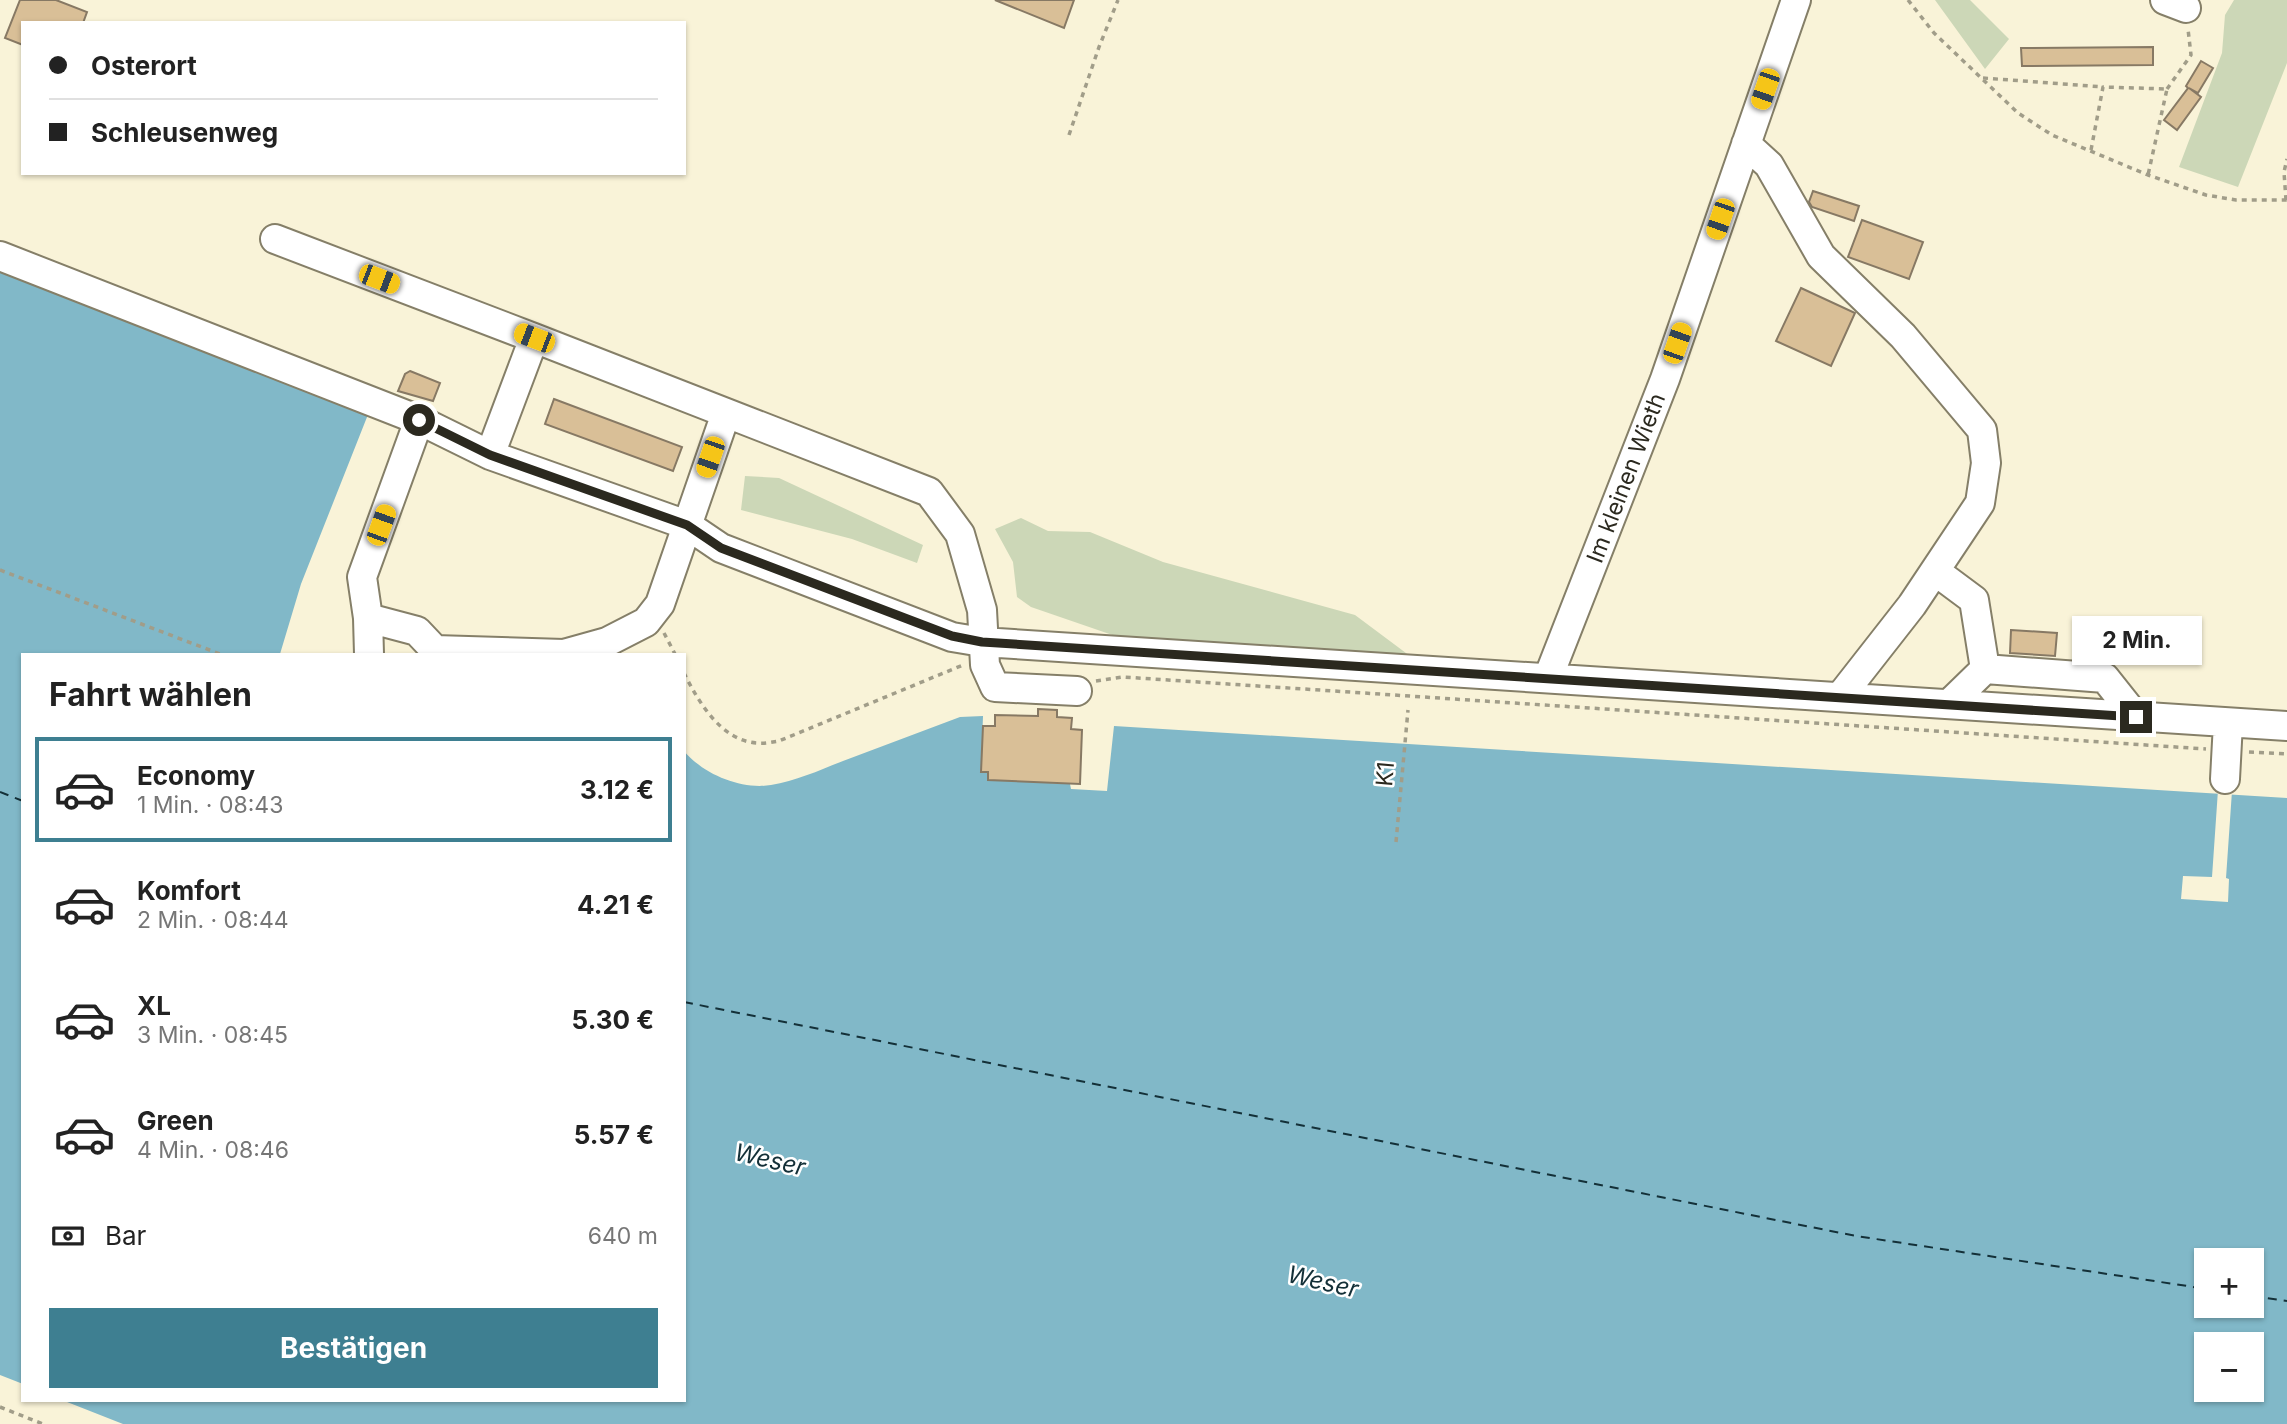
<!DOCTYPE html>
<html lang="de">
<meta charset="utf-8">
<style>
body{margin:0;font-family:Inter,sans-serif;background:#f2f2f2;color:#222;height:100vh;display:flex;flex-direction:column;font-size:26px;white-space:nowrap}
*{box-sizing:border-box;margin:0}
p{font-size:23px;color:#767676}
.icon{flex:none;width:38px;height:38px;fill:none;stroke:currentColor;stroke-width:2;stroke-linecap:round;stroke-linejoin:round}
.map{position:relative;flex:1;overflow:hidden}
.drawer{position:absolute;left:21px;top:653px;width:665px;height:749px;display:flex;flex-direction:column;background:#fff;border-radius:0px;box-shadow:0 2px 5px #0004}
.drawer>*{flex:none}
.guide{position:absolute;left:21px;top:21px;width:665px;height:154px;border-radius:0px;box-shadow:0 2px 5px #0004;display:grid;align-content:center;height:154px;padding:0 28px;background:#fff}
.controls{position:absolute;left:2194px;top:1248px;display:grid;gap:14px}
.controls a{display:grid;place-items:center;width:70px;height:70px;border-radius:0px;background:#fff;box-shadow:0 2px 5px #0004;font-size:35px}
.end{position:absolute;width:32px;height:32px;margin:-16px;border:9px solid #2b291f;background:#fff;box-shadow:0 0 0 4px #fff}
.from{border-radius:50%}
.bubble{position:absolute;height:49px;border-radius:0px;background:#fff;box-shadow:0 2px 5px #0004;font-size:23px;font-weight:700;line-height:49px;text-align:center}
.car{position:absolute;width:21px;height:42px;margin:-21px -10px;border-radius:9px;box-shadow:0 0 5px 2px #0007;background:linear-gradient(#f5c518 24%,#345 0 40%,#f5c518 0 76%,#345 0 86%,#f5c518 0)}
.guide b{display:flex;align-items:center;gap:24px;height:66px;font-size:26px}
.guide b+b{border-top:2px solid #e0e0e0}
.guide i{width:18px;height:18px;background:#222}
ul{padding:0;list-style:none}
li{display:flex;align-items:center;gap:21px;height:105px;margin:0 14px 10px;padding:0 14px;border:4px solid transparent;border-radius:0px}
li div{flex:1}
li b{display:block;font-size:26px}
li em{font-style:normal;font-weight:700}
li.selected{border-color:#3e7f91}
li>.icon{width:63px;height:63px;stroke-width:1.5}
h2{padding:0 28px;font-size:32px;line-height:84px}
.pay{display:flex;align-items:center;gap:18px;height:77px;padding:0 28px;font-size:26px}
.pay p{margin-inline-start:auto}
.button{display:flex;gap:14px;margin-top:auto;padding:14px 28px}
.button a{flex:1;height:80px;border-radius:0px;background:#3e7f91;color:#fff;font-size:28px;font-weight:700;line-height:80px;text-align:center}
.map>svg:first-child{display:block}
.green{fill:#ccd7b7}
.water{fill:#81b8c8;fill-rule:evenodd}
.pier{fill:#f9f3d8}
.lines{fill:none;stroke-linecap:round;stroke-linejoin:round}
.ferry{stroke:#143038;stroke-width:2;stroke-dasharray:9 7;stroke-linecap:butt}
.building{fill:#d9bf97;stroke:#877964;stroke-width:2}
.minor-casing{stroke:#857f68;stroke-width:32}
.path{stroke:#a19d89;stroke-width:3.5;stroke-dasharray:5 5;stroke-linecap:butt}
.minor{stroke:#fff;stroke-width:28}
.route{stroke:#2b291f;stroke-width:9}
.labels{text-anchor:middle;stroke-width:5;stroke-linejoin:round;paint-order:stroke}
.street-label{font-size:23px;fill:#2b291f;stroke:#fff}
.water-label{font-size:24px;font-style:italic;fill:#143038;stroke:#fff}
</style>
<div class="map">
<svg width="2287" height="1424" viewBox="0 0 2287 1424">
<rect width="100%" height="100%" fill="#f9f3d8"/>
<path class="green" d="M 1935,0 L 1970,0 L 2009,39 L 1985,69 Z
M 2234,0 L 2287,0 L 2287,63 L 2238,187 L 2179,167 L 2222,53 L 2225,15 Z
M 745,476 L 779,478 L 923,545 L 917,563 L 852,539 L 741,510 Z
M 1021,518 L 1048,531 L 1090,532 L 1163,562 L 1355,615 L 1418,662 L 1124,639 L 1031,607 L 1017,597 L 1013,562 L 995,529 Z"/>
<path class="water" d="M 0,265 L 369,412 L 301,584 L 280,654 L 23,654 L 23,1384 L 0,1375 Z
M 983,716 L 981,771 L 988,772 L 988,780 L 1070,784 L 1071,789 L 1107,791 L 1114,726 L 2287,798 L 2287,1424 L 123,1424 L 62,1400 L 684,1400 L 684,751 C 703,774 741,790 771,785 C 796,781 820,770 843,761 C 882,746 921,732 960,717 ZM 2207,1260 L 2252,1260 L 2252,1306 L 2207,1306 ZM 2207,1344 L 2252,1344 L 2252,1390 L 2207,1390 Z"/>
<path class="pier" d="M 2218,790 L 2232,791 L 2226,878 L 2229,879 L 2228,902 L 2181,899 L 2183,876 L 2212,877 Z"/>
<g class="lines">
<path class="ferry" d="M 0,792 L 23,801
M 684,1002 L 1856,1236 L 2207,1289
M 2252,1296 L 2287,1301"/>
</g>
<path class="building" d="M 20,0 L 56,0 L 87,12 L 83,23 L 23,23 L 23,45 L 5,38 Z
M 995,0 L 1074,0 L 1064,28 Z
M 2153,47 L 2153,65 L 2022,66 L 2021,48 Z
M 2201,61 L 2213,68 L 2198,93 L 2189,88 L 2201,97 L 2177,130 L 2164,120 L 2188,88 L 2186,86 Z
M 1813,191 L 1859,206 L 1854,221 L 1812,207 L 1809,202 Z
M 1862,220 L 1923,242 L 1909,279 L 1848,257 Z
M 1801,288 L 1855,313 L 1831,366 L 1776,341 Z
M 410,371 L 440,383 L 433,401 L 398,391 L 405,374 Z
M 554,399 L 682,447 L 673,471 L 545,424 Z
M 2011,630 L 2057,633 L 2055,656 L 2010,653 Z
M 1038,709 L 1057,710 L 1057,717 L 1072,718 L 1071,729 L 1082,730 L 1080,784 L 988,780 L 988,772 L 981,772 L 983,726 L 995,726 L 995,715 L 1038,716 Z"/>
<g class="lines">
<defs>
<path id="minor" d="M 2165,0 L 2186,8
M 1746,144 L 1769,165 L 1821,256 L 1903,336 L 1982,430 L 1986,463 L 1980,503 L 1912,605 L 1840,697
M 275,239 L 534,338 L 929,492 L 960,534 L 982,610 L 985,665 L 995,687 L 1077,691
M 0,256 L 419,420 L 490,455 L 687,525 L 721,548 L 952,637 L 982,642 L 2287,726
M 419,420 L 362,577 L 368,618 L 417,631 L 435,650 L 564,654 L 607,642 L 646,622 L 660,604 L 726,413
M 490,455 L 534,338
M 1935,571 L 1974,600 L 1985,669
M 368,618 L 369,654
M 1548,678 L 1665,379 L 1796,0
M 1949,704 L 1985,669 L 2105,678 L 2136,717
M 2225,779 L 2228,723"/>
</defs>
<use href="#minor" class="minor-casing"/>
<path class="path" d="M 1908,0 L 1934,33 L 2018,113 L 2052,135 L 2148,175 L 2206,195 L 2236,200 L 2287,200
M 1983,78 L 2103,87
M 2167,89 L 2191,55 L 2188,29
M 1069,135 L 1099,47 L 1118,0
M 2091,150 L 2103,87 L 2167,89 L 2148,175
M 2286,200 L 2284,172 L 2287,159
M 0,570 L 220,654
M 664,633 L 675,654
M 684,673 C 698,701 721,741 757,743 C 764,744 772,742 779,741 L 963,665
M 1096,681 L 1123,677 L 2206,749
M 2249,752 L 2287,754
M 1396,842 L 1408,710
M 0,1407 L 43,1424"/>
<use href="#minor" class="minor"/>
</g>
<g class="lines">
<path class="route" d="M 419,420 L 490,455 L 687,525 L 721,548 L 952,636 L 982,642 L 2136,717"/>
</g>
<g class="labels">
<g class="street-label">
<text transform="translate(1626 478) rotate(-69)" y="8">Im kleinen Wieth</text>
<text transform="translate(1385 774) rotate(-85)" y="8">K1</text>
</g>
<g class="water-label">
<text transform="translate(770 1160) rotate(13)" y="8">Weser</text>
<text transform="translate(1323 1282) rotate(13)" y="8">Weser</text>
</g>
</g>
</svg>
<div class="controls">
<a>+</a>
<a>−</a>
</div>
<i class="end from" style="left:419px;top:420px"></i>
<i class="end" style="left:2136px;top:717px"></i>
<div class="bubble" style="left:2072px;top:616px;width:130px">2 Min.</div>
<i class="car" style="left:1765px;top:89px;rotate:199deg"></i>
<i class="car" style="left:1720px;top:219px;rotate:199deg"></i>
<i class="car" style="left:379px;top:279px;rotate:111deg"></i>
<i class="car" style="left:534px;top:338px;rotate:291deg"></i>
<i class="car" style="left:1677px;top:343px;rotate:19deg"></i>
<i class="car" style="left:710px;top:457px;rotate:199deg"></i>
<i class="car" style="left:381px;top:525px;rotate:20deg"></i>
<div class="guide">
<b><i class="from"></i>Osterort</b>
<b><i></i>Schleusenweg</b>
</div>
<section class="drawer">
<h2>Fahrt wählen</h2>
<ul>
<li class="selected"><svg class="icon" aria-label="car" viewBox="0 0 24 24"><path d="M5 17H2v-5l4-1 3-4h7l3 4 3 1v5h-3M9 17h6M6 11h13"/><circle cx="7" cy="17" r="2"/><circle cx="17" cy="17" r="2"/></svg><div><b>Economy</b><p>1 Min. · 08:43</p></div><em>3.12 €</em></li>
<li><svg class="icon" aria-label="car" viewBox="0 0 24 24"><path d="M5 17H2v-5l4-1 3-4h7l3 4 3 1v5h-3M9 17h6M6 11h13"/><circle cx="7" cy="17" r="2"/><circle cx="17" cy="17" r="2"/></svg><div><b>Komfort</b><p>2 Min. · 08:44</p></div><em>4.21 €</em></li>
<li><svg class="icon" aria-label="car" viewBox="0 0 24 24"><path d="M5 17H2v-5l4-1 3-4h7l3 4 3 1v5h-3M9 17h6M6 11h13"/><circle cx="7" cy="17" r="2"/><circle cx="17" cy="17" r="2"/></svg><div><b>XL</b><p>3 Min. · 08:45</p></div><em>5.30 €</em></li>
<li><svg class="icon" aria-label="car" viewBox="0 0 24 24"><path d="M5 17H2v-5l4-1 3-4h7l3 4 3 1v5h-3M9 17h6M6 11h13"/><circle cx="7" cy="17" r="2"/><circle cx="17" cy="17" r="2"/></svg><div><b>Green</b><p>4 Min. · 08:46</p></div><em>5.57 €</em></li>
</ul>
<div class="pay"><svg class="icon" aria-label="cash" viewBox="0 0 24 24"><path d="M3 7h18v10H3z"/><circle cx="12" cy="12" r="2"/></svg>Bar<p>640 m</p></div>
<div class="button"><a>Bestätigen</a></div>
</section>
</div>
